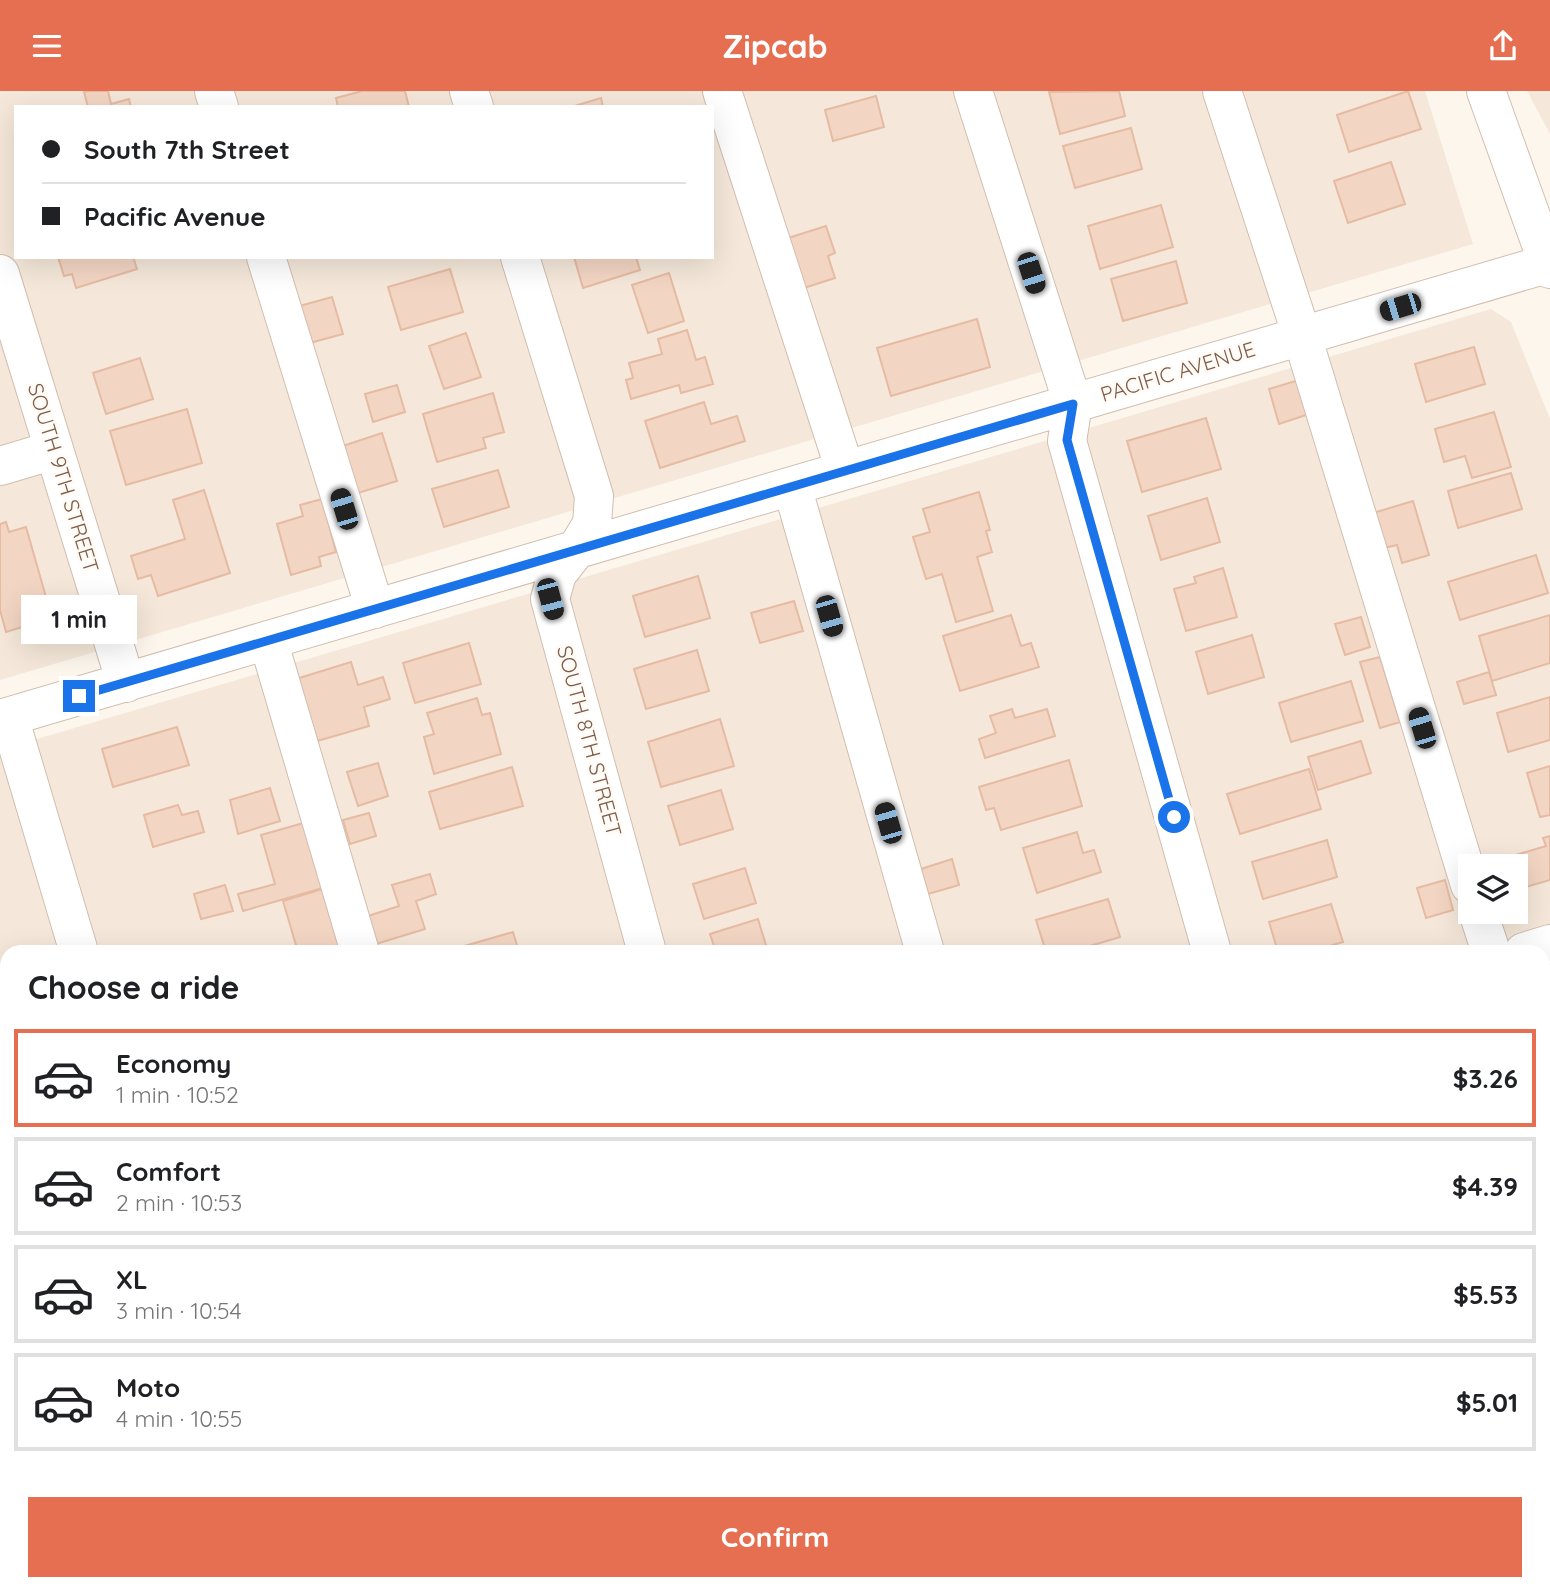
<!DOCTYPE html>
<meta charset="utf-8">
<style>
body{margin:0;font-family:Quicksand,sans-serif;background:#f6f6f6;color:#202124;height:100vh;display:flex;flex-direction:column;font-size:26px;white-space:nowrap}
*{box-sizing:border-box;margin:0}
p{font-size:23px;color:#757577}
.icon{flex:none;width:38px;height:38px;fill:none;stroke:currentColor;stroke-width:2;stroke-linecap:round;stroke-linejoin:round}
.map{position:relative;flex:1;overflow:hidden}
.sheet{position:absolute;left:0px;top:854px;width:1550px;height:646px;display:flex;flex-direction:column;background:#fff;border-radius:21px 21px 0 0;box-shadow:0 7px 28px #0002}
.sheet>*{flex:none}
.guide{position:absolute;left:14px;top:14px;width:700px;height:154px;border-radius:0px;box-shadow:0 7px 28px #0002;display:grid;align-content:center;height:154px;padding:0 28px;background:#fff}
.controls{position:absolute;left:1458px;top:763px;display:grid;gap:14px}
.controls a{display:grid;place-items:center;width:70px;height:70px;border-radius:0px;background:#fff;box-shadow:0 7px 28px #0002;font-size:35px}
.end{position:absolute;width:32px;height:32px;margin:-16px;border:9px solid #1a73e8;background:#fff;box-shadow:0 0 0 4px #fff}
.from{border-radius:50%}
.bubble{position:absolute;height:49px;border-radius:0px;background:#fff;box-shadow:0 7px 28px #0002;font-size:23px;font-weight:800;line-height:49px;text-align:center}
.car{position:absolute;width:21px;height:42px;margin:-21px -10px;border-radius:9px;box-shadow:0 0 5px 2px #0007;background:linear-gradient(#222 24%,#8ab4d8 0 40%,#222 0 76%,#8ab4d8 0 86%,#222 0)}
.guide b{display:flex;align-items:center;gap:24px;height:66px;font-size:26px}
.guide b+b{border-top:2px solid #e0e0e0}
.guide i{width:18px;height:18px;background:#202124}
ul{padding:0;list-style:none}
li{display:flex;align-items:center;gap:21px;height:98px;margin:0 14px 10px;padding:0 14px;border:4px solid #e0e0e0;border-radius:0px}
li div{flex:1}
li b{display:block;font-size:26px}
li em{font-style:normal;font-weight:800}
li.on{border-color:#e76f51}
li>.icon{width:63px;height:63px;stroke-width:1.5}
h2{padding:0 28px;font-size:32px;line-height:84px}
.primary-button{display:flex;gap:14px;margin-top:auto;padding:14px 28px}
.primary-button a{flex:1;height:80px;border-radius:0px;background:#e76f51;color:#fff;font-size:28px;font-weight:800;line-height:80px;text-align:center}
header{display:flex;justify-content:space-between;align-items:center;height:91px;padding:0 28px;background:#e76f51;color:#fff;font-size:32px;font-weight:800}
.map>svg:first-child{display:block}
.residential{fill:#f5e8da;fill-rule:evenodd}
.education{fill:#f3e8fa}
.green{fill:#d8ecc9}
.building{fill:#f3d5c3;stroke:#e6bba3;stroke-width:2}
.lines{fill:none;stroke-linecap:round;stroke-linejoin:round}
.minor-casing{stroke:#d1beb0;stroke-width:40}
.minor{stroke:#fff;stroke-width:38}
.route{stroke:#1a73e8;stroke-width:9}
.labels{text-anchor:middle;stroke-width:5;stroke-linejoin:round;paint-order:stroke}
.street-label{font-size:21px;fill:#7a5c4d;stroke:#fffaf3}
</style>
<header><svg class="icon" aria-label="menu" viewBox="0 0 24 24"><path d="M4 6h16M4 12h16M4 18h16"/></svg>Zipcab<svg class="icon" aria-label="share" viewBox="0 0 24 24"><path d="M12 15V3M7 8l5-5 5 5M5 13v7h14v-7"/></svg></header>
<div class="map">
<svg width="1550" height="1499" viewBox="0 0 1550 1499">
<rect width="100%" height="100%" fill="#fdf6ec"/>
<path class="residential" d="M 0,0 L 1425,0 L 1473,153 L 0,589 ZM 16,16 L 712,16 L 712,166 L 16,166 Z
M 1527,0 L 1550,0 L 1550,43 Z
M 1491,218 L 1511,231 L 1550,328 L 1550,1499 L 0,1499 L 0,659 ZM 1470,775 L 1516,775 L 1516,821 L 1470,821 ZM 7,861 L 1544,861 L 1544,1493 L 7,1493 Z"/>
<path class="education" d="M 10,1493 L 770,1493 L 771,1499 L 12,1499 Z"/>
<path class="green" d="M 12,1493 L 215,1493 L 217,1499 L 14,1499 Z"/>
<path class="building" d="M 89,0 L 108,0 L 111,13 L 129,8 L 131,16 L 88,16 L 84,1 Z
M 362,0 L 405,0 L 409,16 L 338,16 L 336,7 Z
M 1119,0 L 1125,25 L 1060,43 L 1049,1 Z
M 1408,0 L 1421,38 L 1349,61 L 1337,24 Z
M 876,5 L 884,36 L 833,50 L 825,19 Z
M 601,7 L 603,16 L 571,16 Z
M 1131,37 L 1142,78 L 1075,97 L 1063,55 Z
M 1391,71 L 1405,113 L 1348,132 L 1334,90 Z
M 1161,114 L 1173,156 L 1100,178 L 1088,135 Z
M 826,135 L 835,162 L 828,165 L 835,187 L 801,198 L 785,148 Z
M 58,166 L 133,166 L 137,178 L 76,197 L 72,183 L 64,185 Z
M 574,166 L 636,166 L 640,179 L 583,197 Z
M 1176,170 L 1187,212 L 1123,230 L 1111,188 Z
M 450,178 L 463,221 L 401,239 L 388,196 Z
M 669,182 L 684,230 L 648,242 L 632,194 Z
M 332,206 L 343,243 L 306,253 L 296,216 Z
M 977,228 L 990,276 L 891,305 L 877,257 Z
M 687,239 L 696,269 L 705,266 L 713,293 L 681,302 L 679,294 L 631,308 L 626,289 L 633,287 L 629,272 L 662,263 L 658,248 Z
M 466,242 L 481,286 L 444,298 L 429,255 Z
M 1474,256 L 1485,293 L 1426,311 L 1415,273 Z
M 140,267 L 153,308 L 106,323 L 93,282 Z
M 1302,288 L 1312,322 L 1279,333 L 1269,298 Z
M 397,294 L 405,321 L 373,331 L 365,303 Z
M 493,302 L 504,341 L 483,347 L 486,357 L 437,371 L 423,323 Z
M 704,311 L 711,333 L 737,325 L 745,350 L 660,377 L 645,330 Z
M 187,318 L 202,372 L 126,394 L 110,340 Z
M 1494,321 L 1511,376 L 1472,387 L 1465,365 L 1444,371 L 1435,338 Z
M 1206,327 L 1221,378 L 1142,401 L 1127,350 Z
M 382,342 L 397,390 L 358,402 L 343,355 Z
M 498,379 L 509,416 L 444,436 L 432,398 Z
M 1511,382 L 1522,418 L 1458,437 L 1448,400 Z
M 204,399 L 230,482 L 158,505 L 151,484 L 138,488 L 131,465 L 185,448 L 173,409 Z
M 979,401 L 990,439 L 986,440 L 992,461 L 977,466 L 993,520 L 956,531 L 942,483 L 926,488 L 913,446 L 930,441 L 923,418 Z
M 1207,407 L 1220,451 L 1161,469 L 1148,425 Z
M 322,408 L 336,461 L 319,466 L 321,475 L 291,484 L 277,433 L 303,425 L 300,414 Z
M 1413,410 L 1429,464 L 1402,472 L 1397,454 L 1384,457 L 1373,422 Z
M 6,431 L 9,441 L 26,436 L 52,527 L 6,541 L 0,519 L 0,433 Z
M 1536,464 L 1548,502 L 1460,529 L 1448,491 Z
M 1223,477 L 1237,526 L 1186,540 L 1174,498 L 1196,492 L 1194,486 Z
M 698,485 L 710,527 L 645,546 L 633,505 Z
M 794,510 L 803,540 L 760,552 L 751,522 Z
M 1011,524 L 1021,555 L 1031,552 L 1039,576 L 960,600 L 943,545 Z
M 1550,524 L 1550,572 L 1492,590 L 1479,545 Z
M 1361,526 L 1370,556 L 1345,564 L 1335,533 Z
M 1252,544 L 1264,586 L 1208,603 L 1196,561 Z
M 469,552 L 481,593 L 415,612 L 403,572 Z
M 697,559 L 709,600 L 646,618 L 634,578 Z
M 1380,566 L 1400,631 L 1380,637 L 1360,571 Z
M 351,571 L 358,594 L 383,586 L 390,608 L 364,616 L 369,635 L 314,651 L 296,588 Z
M 1489,581 L 1496,604 L 1464,613 L 1457,591 Z
M 1351,590 L 1363,630 L 1291,651 L 1279,612 Z
M 1550,606 L 1550,649 L 1508,661 L 1497,622 Z
M 477,607 L 482,624 L 490,622 L 501,663 L 434,683 L 424,646 L 434,643 L 427,622 Z
M 1012,618 L 1015,627 L 1047,618 L 1055,645 L 985,667 L 979,648 L 996,642 L 990,625 Z
M 720,628 L 734,675 L 661,696 L 648,651 Z
M 177,636 L 189,674 L 113,696 L 102,658 Z
M 1361,650 L 1371,682 L 1318,699 L 1308,666 Z
M 1069,669 L 1082,715 L 1001,739 L 994,717 L 986,719 L 979,696 Z
M 378,672 L 388,705 L 358,715 L 347,681 Z
M 1550,675 L 1550,724 L 1540,726 L 1527,682 Z
M 512,676 L 523,715 L 440,738 L 429,701 Z
M 1309,678 L 1321,718 L 1240,743 L 1227,703 Z
M 270,697 L 280,730 L 238,743 L 230,709 Z
M 721,699 L 733,738 L 680,754 L 668,715 Z
M 178,714 L 182,724 L 198,720 L 204,741 L 153,756 L 144,724 Z
M 369,722 L 376,745 L 350,753 L 343,729 Z
M 307,731 L 326,796 L 243,820 L 238,803 L 275,793 L 261,744 Z
M 1077,741 L 1083,762 L 1094,759 L 1101,781 L 1037,802 L 1023,757 Z
M 1550,745 L 1550,789 L 1522,797 L 1512,765 L 1546,755 L 1543,747 Z
M 1327,749 L 1337,786 L 1263,808 L 1252,771 Z
M 952,768 L 959,794 L 928,803 L 921,778 Z
M 745,777 L 756,812 L 704,828 L 693,793 Z
M 430,783 L 436,803 L 416,810 L 425,838 L 376,853 L 368,825 L 399,815 L 392,794 Z
M 1445,789 L 1453,819 L 1426,827 L 1417,797 Z
M 225,794 L 233,820 L 201,828 L 194,803 Z
M 329,796 L 347,858 L 336,861 L 298,861 L 283,810 Z
M 1108,808 L 1120,846 L 1070,861 L 1046,861 L 1036,829 Z
M 1331,813 L 1343,851 L 1309,861 L 1278,861 L 1269,831 Z
M 758,828 L 768,861 L 716,861 L 710,843 Z
M 513,841 L 519,861 L 463,861 L 461,856 Z
M 7,910 L 7,952 L 0,954 L 0,912 Z
M 1544,929 L 1550,950 L 1550,968 L 1544,970 Z
M 7,985 L 7,1024 L 0,1026 L 0,987 Z
M 7,1069 L 7,1105 L 1,1107 L 0,1071 Z
M 7,1121 L 7,1168 L 0,1171 L 0,1123 Z
M 316,1493 L 460,1493 L 439,1499 L 318,1499 Z
M 1477,1493 L 1540,1493 L 1542,1499 L 1479,1499 Z"/>
<g class="lines">
<defs>
<path id="minor" d="M 214,0 L 219,16
M 469,0 L 474,16
M 722,0 L 845,379
M 973,0 L 1073,313 L 1067,350 L 1212,861
M 1222,0 L 1302,245 L 1470,794
M 1486,0 L 1550,178
M 266,166 L 375,518
M 520,166 L 594,405 L 592,433 L 576,459 L 557,483 L 550,508 L 647,861
M 0,183 L 126,592
M 0,375 L 54,359
M 792,395 L 925,861
M 268,549 L 360,861
M 9,626 L 79,861
M 0,628 L 1550,172
M 1478,821 L 1491,861
M 1524,861 L 1550,853
M 1544,1056 L 1550,1080
M 0,1310 L 7,1308
M 590,1493 L 592,1499
M 689,1493 L 691,1499
M 824,1493 L 825,1499
M 1104,1493 L 1106,1499
M 1397,1493 L 1398,1499"/>
</defs>
<use href="#minor" class="minor-casing"/>
<use href="#minor" class="minor"/>
</g>
<g class="lines">
<path class="route" d="M 79,605 L 1073,313 L 1067,349 L 1174,726"/>
</g>
<g class="labels">
<g class="street-label">
<text transform="translate(1178 281) rotate(-17)" y="7">PACIFIC AVENUE</text>
<text transform="translate(63 387) rotate(73)" y="7">SOUTH 9TH STREET</text>
<text transform="translate(589 650) rotate(75)" y="7">SOUTH 8TH STREET</text>
</g>
</g>
</svg>
<div class="controls">
<a><svg class="icon" aria-label="layers" viewBox="0 0 24 24"><path d="M12 4l9 5-9 5-9-5zM3 14l9 5 9-5"/></svg></a>
</div>
<i class="end from" style="left:1174px;top:726px"></i>
<i class="end" style="left:79px;top:605px"></i>
<div class="bubble" style="left:21px;top:504px;width:116px">1 min</div>
<i class="car" style="left:1031px;top:182px;rotate:162deg"></i>
<i class="car" style="left:1400px;top:216px;rotate:253deg"></i>
<i class="car" style="left:344px;top:418px;rotate:343deg"></i>
<i class="car" style="left:550px;top:508px;rotate:165deg"></i>
<i class="car" style="left:829px;top:525px;rotate:164deg"></i>
<i class="car" style="left:1422px;top:637px;rotate:343deg"></i>
<i class="car" style="left:888px;top:732px;rotate:344deg"></i>
<div class="guide">
<b><i class="from"></i>South 7th Street</b>
<b><i></i>Pacific Avenue</b>
</div>
<section class="sheet">
<h2>Choose a ride</h2>
<ul>
<li class="on"><svg class="icon" aria-label="car" viewBox="0 0 24 24"><path d="M5 17H2v-5l4-1 3-4h7l3 4 3 1v5h-3M9 17h6M6 11h13"/><circle cx="7" cy="17" r="2"/><circle cx="17" cy="17" r="2"/></svg><div><b>Economy</b><p>1 min · 10:52</p></div><em>$3.26</em></li>
<li><svg class="icon" aria-label="car" viewBox="0 0 24 24"><path d="M5 17H2v-5l4-1 3-4h7l3 4 3 1v5h-3M9 17h6M6 11h13"/><circle cx="7" cy="17" r="2"/><circle cx="17" cy="17" r="2"/></svg><div><b>Comfort</b><p>2 min · 10:53</p></div><em>$4.39</em></li>
<li><svg class="icon" aria-label="car" viewBox="0 0 24 24"><path d="M5 17H2v-5l4-1 3-4h7l3 4 3 1v5h-3M9 17h6M6 11h13"/><circle cx="7" cy="17" r="2"/><circle cx="17" cy="17" r="2"/></svg><div><b>XL</b><p>3 min · 10:54</p></div><em>$5.53</em></li>
<li><svg class="icon" aria-label="car" viewBox="0 0 24 24"><path d="M5 17H2v-5l4-1 3-4h7l3 4 3 1v5h-3M9 17h6M6 11h13"/><circle cx="7" cy="17" r="2"/><circle cx="17" cy="17" r="2"/></svg><div><b>Moto</b><p>4 min · 10:55</p></div><em>$5.01</em></li>
</ul>
<div class="primary-button"><a>Confirm</a></div>
</section>
</div>
